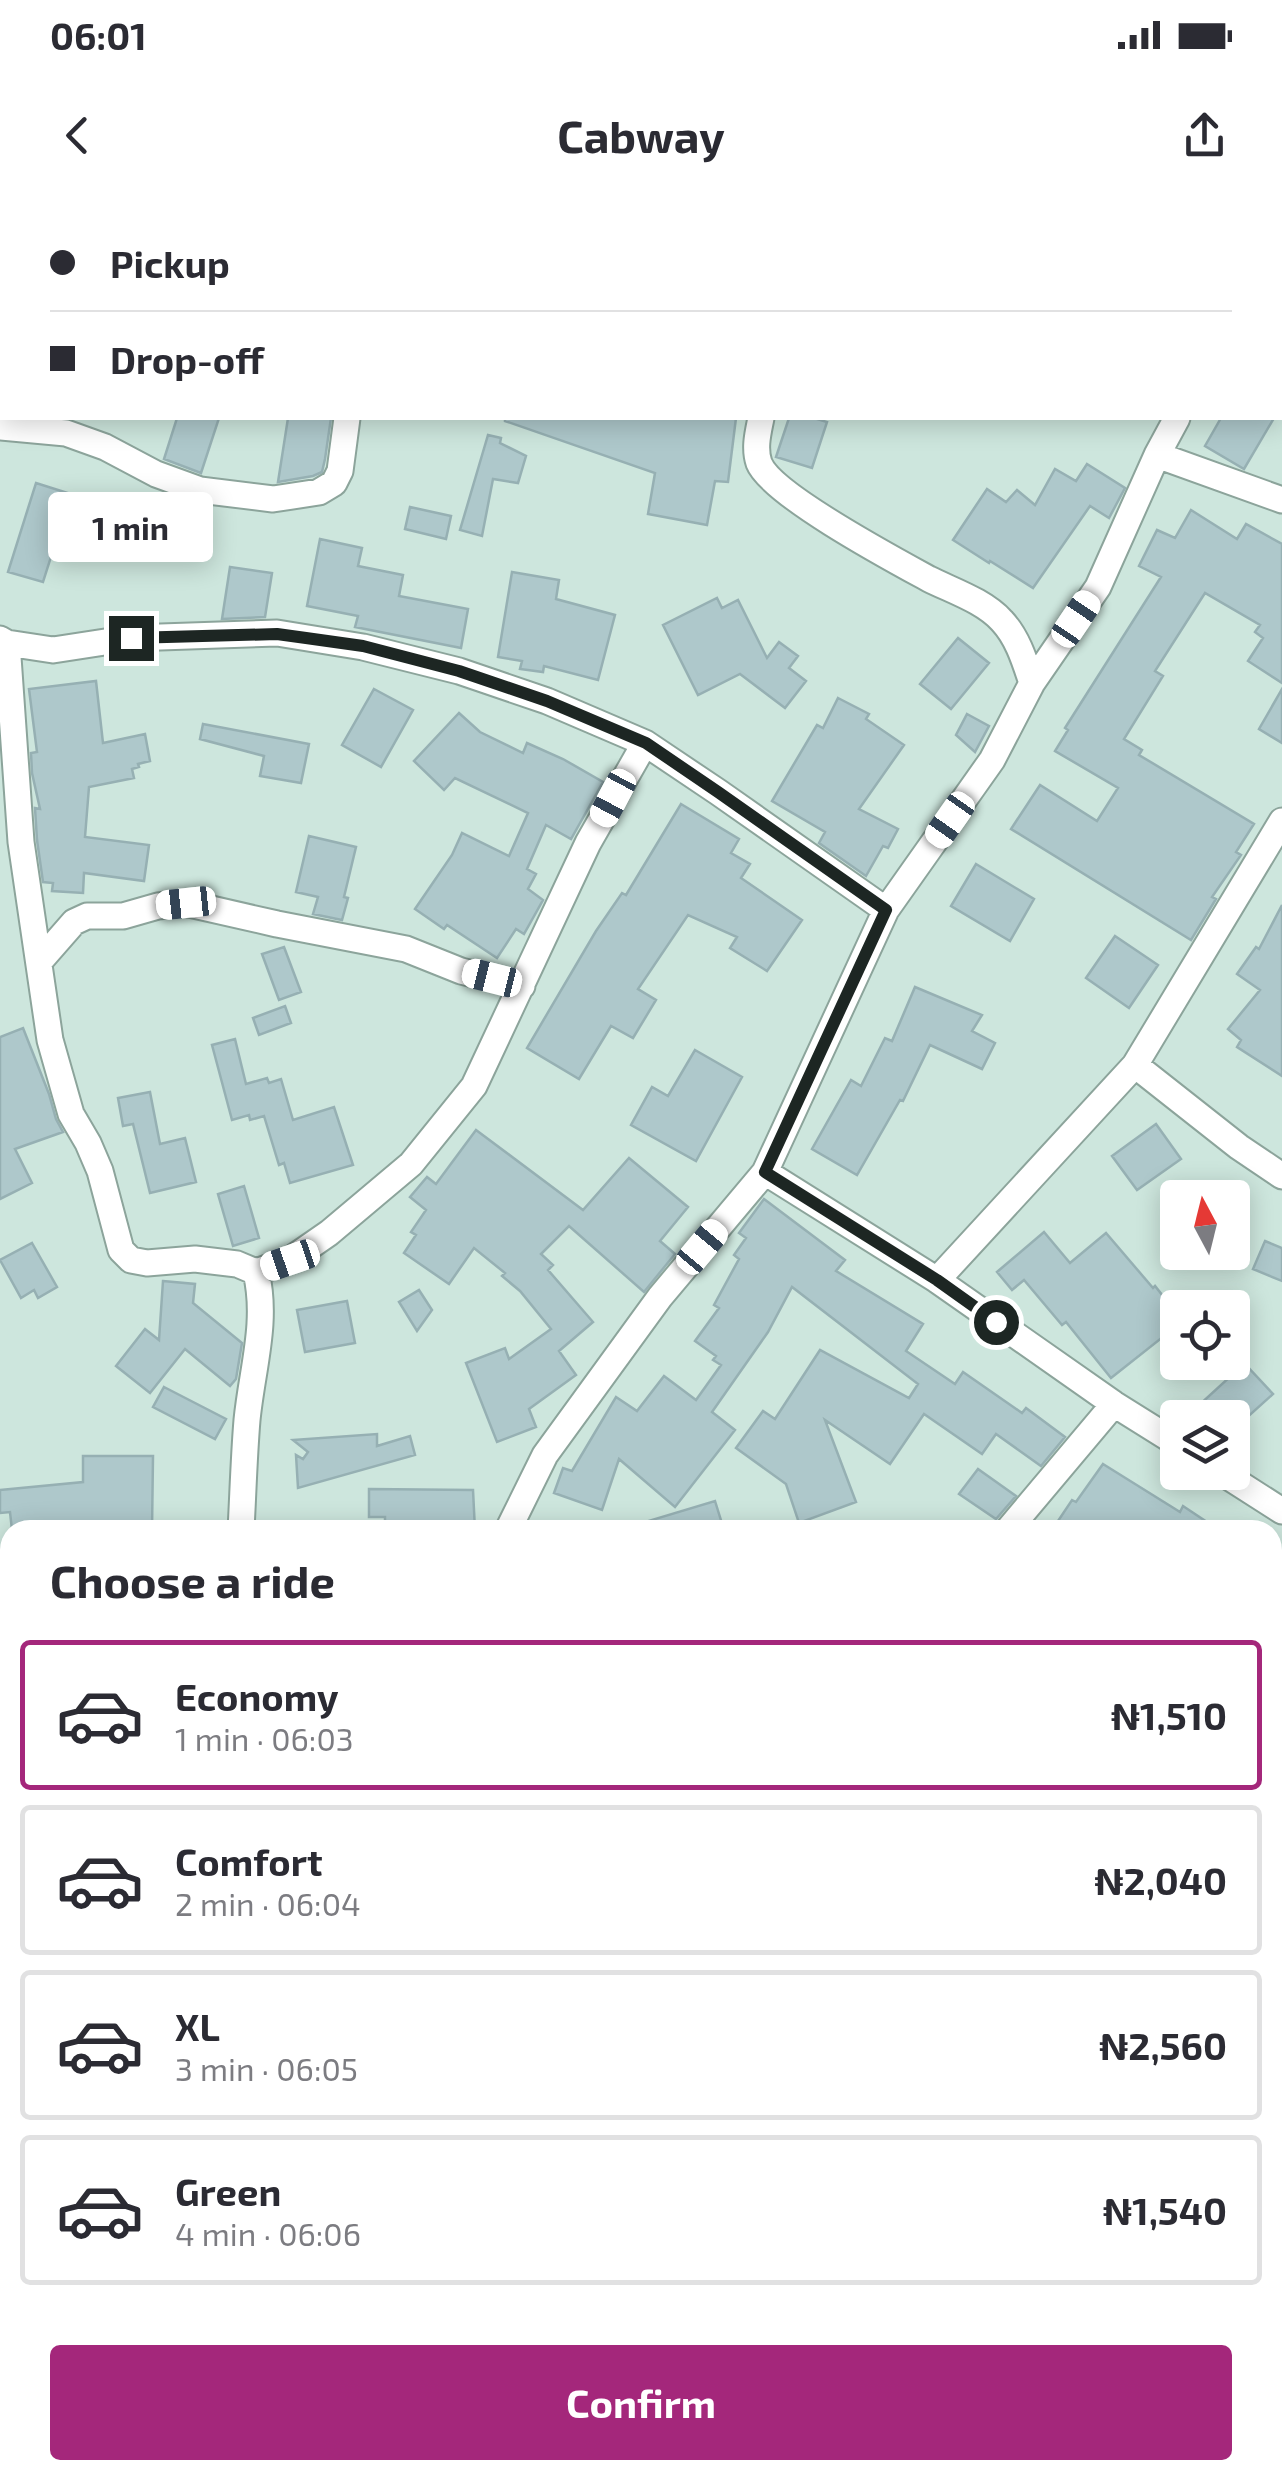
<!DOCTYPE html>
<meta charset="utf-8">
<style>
body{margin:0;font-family:"Exo 2",sans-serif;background:#f2f2f3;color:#2b2b33;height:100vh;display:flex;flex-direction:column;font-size:38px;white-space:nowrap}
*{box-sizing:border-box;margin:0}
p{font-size:32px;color:#7c7c81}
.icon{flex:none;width:55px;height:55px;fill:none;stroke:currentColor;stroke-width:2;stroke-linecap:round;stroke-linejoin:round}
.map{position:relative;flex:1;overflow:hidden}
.sheet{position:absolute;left:0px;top:1320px;width:1282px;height:960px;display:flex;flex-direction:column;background:#fff;border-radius:30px 30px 0 0;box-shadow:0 5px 25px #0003}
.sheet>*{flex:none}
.hud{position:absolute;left:0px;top:0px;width:1282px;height:220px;box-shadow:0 5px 25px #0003;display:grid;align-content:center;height:220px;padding:0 50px;background:#fff}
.needle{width:65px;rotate:353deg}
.buttons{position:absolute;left:1160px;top:980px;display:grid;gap:20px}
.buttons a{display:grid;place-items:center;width:90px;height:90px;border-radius:10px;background:#fff;box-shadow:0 5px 25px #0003;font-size:50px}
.end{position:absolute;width:45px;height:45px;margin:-22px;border:12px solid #1d2623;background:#fff;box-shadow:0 0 0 5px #fff}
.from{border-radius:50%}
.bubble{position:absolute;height:70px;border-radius:10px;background:#fff;box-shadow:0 5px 25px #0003;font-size:32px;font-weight:700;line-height:70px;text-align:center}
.car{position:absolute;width:30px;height:60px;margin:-30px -15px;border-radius:12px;box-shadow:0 0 8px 2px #0007;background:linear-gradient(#fff 24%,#345 0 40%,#fff 0 76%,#345 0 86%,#fff 0)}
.hud b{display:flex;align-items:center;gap:35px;height:95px;font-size:38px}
.hud b+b{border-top:2px solid #e1e1e2}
.hud i{width:25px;height:25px;background:#2b2b33}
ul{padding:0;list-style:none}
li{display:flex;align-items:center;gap:30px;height:150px;margin:0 20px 15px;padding:0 30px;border:5px solid #e1e1e2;border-radius:10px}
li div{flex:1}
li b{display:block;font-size:38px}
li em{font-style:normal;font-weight:700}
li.current{border-color:#a4277b}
li>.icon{width:90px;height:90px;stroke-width:1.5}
h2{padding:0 50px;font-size:45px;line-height:120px}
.action{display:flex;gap:20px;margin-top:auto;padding:20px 50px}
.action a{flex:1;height:115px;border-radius:10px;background:#a4277b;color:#fff;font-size:40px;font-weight:700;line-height:115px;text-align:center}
.status{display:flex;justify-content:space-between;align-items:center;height:70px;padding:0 50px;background:#fff;direction:ltr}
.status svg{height:28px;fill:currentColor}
header{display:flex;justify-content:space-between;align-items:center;height:130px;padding:0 50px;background:#fff;font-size:45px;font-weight:700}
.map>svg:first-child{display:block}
.building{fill:#aec8cb;stroke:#96b0b3;stroke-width:2.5}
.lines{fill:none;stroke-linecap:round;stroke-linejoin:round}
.minor-casing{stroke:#8ca49b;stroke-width:29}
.tertiary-casing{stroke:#8ca49b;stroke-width:36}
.minor{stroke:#fff;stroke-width:25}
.tertiary{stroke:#fff;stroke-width:32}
.route{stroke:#1d2623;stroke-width:12}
</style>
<div class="status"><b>06:01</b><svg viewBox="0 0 49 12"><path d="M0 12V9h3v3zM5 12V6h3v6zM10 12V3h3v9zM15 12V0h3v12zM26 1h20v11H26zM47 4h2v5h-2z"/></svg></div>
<header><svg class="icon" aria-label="back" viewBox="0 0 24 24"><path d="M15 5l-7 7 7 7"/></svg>Cabway<svg class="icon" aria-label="share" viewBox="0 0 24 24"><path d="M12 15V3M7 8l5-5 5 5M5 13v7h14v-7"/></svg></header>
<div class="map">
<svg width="1282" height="2280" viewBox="0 0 1282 2280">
<rect width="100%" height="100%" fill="#cde6dd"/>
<path class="building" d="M 177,218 L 219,218 L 201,273 L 164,259 Z
M 288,218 L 331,218 L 325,259 L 322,272 L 313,276 L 278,282 Z
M 505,218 L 736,218 L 728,282 L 715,281 L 707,325 L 648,314 L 655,273 L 505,221 Z
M 789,218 L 814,218 L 827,222 L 812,268 L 776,257 Z
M 1221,218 L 1274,218 L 1244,269 L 1205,246 Z
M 488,235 L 501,238 L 500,243 L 526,256 L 518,283 L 493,279 L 482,336 L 460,330 Z
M 1087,264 L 1125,288 L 1109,318 L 1090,306 L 1033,388 L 990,361 L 989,363 L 953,340 L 987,289 L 1006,302 L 1017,290 L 1035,305 L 1055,269 L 1076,281 Z
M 36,283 L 71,294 L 43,382 L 8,372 Z
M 410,307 L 451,316 L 446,339 L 405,329 Z
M 1191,310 L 1237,339 L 1246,324 L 1282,344 L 1282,483 L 1248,461 L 1263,438 L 1255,432 L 1260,425 L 1205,393 L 1155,471 L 1163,476 L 1124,539 L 1142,550 L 1139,555 L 1254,624 L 1236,652 L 1241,655 L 1212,697 L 1216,699 L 1191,740 L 1011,629 L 1040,585 L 1097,621 L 1118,588 L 1055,551 L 1068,530 L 1065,528 L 1161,377 L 1139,366 L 1157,330 L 1175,338 Z
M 320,339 L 362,348 L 358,366 L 403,375 L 399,396 L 468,409 L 461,448 L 355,427 L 358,416 L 307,406 Z
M 230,367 L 272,373 L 265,417 L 222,419 Z
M 512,372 L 559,380 L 556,399 L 615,415 L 598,480 L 544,466 L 543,472 L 520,469 L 522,461 L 498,457 Z
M 717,398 L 722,408 L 738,400 L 767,458 L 779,442 L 798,456 L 789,468 L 806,481 L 785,508 L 740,474 L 698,495 L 663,425 Z
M 958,438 L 989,463 L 951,509 L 920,484 Z
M 96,481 L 103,543 L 145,534 L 150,561 L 138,564 L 139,567 L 132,569 L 134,578 L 89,587 L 85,637 L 149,645 L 144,681 L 84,673 L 83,693 L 52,691 L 53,683 L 43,682 L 37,640 L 35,608 L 40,609 L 32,573 L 31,553 L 37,552 L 29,489 Z
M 374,489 L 413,510 L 381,567 L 342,545 Z
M 1282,489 L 1282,543 L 1259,529 Z
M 838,498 L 869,514 L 866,519 L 904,545 L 859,609 L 898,629 L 888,648 L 883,646 L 866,676 L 819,643 L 825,632 L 772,601 L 817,525 L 823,528 Z
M 459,513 L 480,532 L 523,553 L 527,543 L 563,559 L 603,582 L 571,639 L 546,625 L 527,669 L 536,674 L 528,689 L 543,700 L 524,734 L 516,729 L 497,758 L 447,725 L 444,729 L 415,709 L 452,655 L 462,633 L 509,656 L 528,613 L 455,578 L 444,590 L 414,561 Z
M 967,514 L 989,526 L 975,552 L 956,535 Z
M 203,524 L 309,544 L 301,583 L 260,576 L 264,556 L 200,539 Z
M 681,604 L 739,639 L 731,653 L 750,664 L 741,678 L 802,720 L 767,771 L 730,748 L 737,737 L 688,715 L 638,789 L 656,800 L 633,838 L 611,826 L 579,879 L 527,848 L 596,731 L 622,693 L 626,695 Z
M 309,636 L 356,647 L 344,697 L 348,698 L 342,720 L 313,714 L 318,697 L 296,692 Z
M 976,664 L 1034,699 L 1010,741 L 951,706 Z
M 1282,705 L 1282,876 L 1237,847 L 1241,840 L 1228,829 L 1260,790 L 1237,774 L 1256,747 L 1259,749 Z
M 1115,736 L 1158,765 L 1129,808 L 1086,778 Z
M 284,747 L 301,792 L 279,800 L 262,754 Z
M 915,787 L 982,815 L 972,831 L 995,843 L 982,869 L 930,845 L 903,901 L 900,900 L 857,975 L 812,949 L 851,880 L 861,886 L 885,838 L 892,841 Z
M 285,806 L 291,823 L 259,835 L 253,818 Z
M 23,828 L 49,894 L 56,919 L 63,932 L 15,949 L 32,983 L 0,999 L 0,837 Z
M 235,839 L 246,884 L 267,878 L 269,883 L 281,879 L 293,920 L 334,907 L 353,965 L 290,983 L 284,963 L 279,965 L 264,916 L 250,920 L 249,915 L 232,920 L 212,845 Z
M 695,850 L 742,877 L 696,961 L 631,925 L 652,887 L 668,896 Z
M 150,892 L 160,944 L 185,938 L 196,982 L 150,993 L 133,924 L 123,926 L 118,898 Z
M 1156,924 L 1181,959 L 1137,990 L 1112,956 Z
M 476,930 L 583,1010 L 629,958 L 688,1007 L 660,1041 L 675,1054 L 644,1092 L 569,1026 L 541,1054 L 553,1065 L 548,1070 L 593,1122 L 559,1151 L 576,1175 L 529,1209 L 536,1227 L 497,1242 L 466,1163 L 505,1148 L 509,1159 L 551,1129 L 520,1091 L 502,1076 L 505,1073 L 474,1048 L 449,1084 L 404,1053 L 416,1035 L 411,1032 L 426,1010 L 410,997 L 427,977 L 436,984 Z
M 244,986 L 259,1038 L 233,1046 L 218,994 Z
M 764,999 L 845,1060 L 836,1071 L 923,1124 L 906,1151 L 955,1184 L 963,1172 L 1022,1213 L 1026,1208 L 1065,1237 L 1041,1266 L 996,1234 L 982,1254 L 924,1214 L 890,1264 L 825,1220 L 856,1302 L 799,1323 L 786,1284 L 736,1248 L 763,1211 L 775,1219 L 820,1150 L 909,1198 L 918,1184 L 792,1087 L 768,1132 L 712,1212 L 735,1230 L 675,1307 L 619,1259 L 602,1310 L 554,1293 L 563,1268 L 572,1271 L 616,1197 L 637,1211 L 664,1176 L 696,1200 L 721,1165 L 713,1160 L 716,1156 L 695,1141 L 719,1108 L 714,1105 L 739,1059 L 734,1055 L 746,1038 L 739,1033 Z
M 1044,1032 L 1070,1063 L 1106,1033 L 1153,1088 L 1155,1086 L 1178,1115 L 1178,1125 L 1111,1178 L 1066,1122 L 1062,1125 L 1024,1080 L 1012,1090 L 997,1072 Z
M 1265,1041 L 1282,1048 L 1282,1081 L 1253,1069 Z
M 32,1043 L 57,1087 L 38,1098 L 34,1090 L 21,1098 L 0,1060 Z
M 163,1081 L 195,1084 L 193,1103 L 242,1143 L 236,1179 L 230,1186 L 185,1149 L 150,1193 L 116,1166 L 145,1129 L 159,1140 Z
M 419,1090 L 432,1110 L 417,1131 L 399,1102 Z
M 347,1101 L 355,1143 L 305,1152 L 297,1110 Z
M 1232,1150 L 1273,1194 L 1232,1231 L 1232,1218 L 1185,1218 L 1232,1175 Z
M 164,1187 L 226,1219 L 215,1239 L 153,1207 Z
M 377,1234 L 377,1246 L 410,1236 L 415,1255 L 298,1288 L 296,1255 L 303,1259 L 308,1252 L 293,1240 Z
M 83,1256 L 153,1256 L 152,1330 L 65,1330 L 65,1323 L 12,1330 L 10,1312 L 0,1313 L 0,1290 L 83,1282 Z
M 1103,1264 L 1180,1312 L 1183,1306 L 1219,1330 L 1052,1330 L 1072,1300 L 1076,1302 Z
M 978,1269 L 1016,1296 L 996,1319 L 959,1294 Z
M 369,1289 L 473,1290 L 475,1330 L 385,1330 L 385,1317 L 369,1317 Z
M 715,1301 L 724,1330 L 636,1330 L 635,1325 Z"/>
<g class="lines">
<defs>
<path id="minor" d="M 30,0 L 41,2
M 86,0 L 86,2
M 332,2 L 334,0
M 625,2 L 626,0
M 1280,53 L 1282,50
M 761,218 C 758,233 754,248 759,263 C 771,294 896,361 929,379 C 953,391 984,401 1002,421 C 1018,438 1025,462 1032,483
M 0,227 L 66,233 L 105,247 L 156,274 L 200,290 L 273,299 L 319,292 L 334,283 L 340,271 L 347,218
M 1157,255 L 1282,300
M 0,439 L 7,443 L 53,450 L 131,438 L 277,433 L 363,447 L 459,471 L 547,501 L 645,543 L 718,592 L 886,710
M 7,443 L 21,642 L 50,840 L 71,914 L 88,943 L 100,971 L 121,1050 L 131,1060 L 147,1063 L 195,1059 L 237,1064 L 256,1072 L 290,1060 L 329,1033 L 411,964 L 474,886 L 588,643 L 645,543
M 39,762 L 74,722 L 87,716 L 123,716 L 158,706 L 185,703 L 277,724 L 406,749 L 461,771 L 522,786
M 1135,865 L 1239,947 L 1282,976
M 765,972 L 937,1080 L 1114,1204 L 1178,1244
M 937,1080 L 1135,865 L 1282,621
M 1221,1272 L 1282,1311
M 241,1330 C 243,1293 244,1256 247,1220 C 252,1169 268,1122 256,1072
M 508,1330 L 545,1255 L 660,1097 L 765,972 L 886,710 L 992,560 L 1032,483 L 1098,387 L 1157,255 L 1177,218
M 1008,1330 L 1114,1204
M 0,1445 L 10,1443
M 1272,1916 L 1282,1902
M 0,2076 L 3,2089 L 10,2099
M 108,2270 L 112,2280
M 863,2280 L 873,2270"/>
<path id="tertiary" d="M 1272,1695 L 1282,1697
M 0,1822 L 10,1820"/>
</defs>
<use href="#minor" class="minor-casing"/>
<use href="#tertiary" class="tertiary-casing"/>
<use href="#minor" class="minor"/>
<use href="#tertiary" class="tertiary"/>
</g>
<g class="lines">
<path class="route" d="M 131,438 L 277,434 L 306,438 L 363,446 L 459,471 L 547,501 L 646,543 L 718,592 L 886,710 L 765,972 L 937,1080 L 996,1122"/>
</g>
</svg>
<div class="buttons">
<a><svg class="needle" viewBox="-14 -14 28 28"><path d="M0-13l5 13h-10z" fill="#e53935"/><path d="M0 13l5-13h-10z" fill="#7c7c81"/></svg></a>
<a><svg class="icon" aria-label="locate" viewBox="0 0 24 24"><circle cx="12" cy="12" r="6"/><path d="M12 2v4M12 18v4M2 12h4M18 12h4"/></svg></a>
<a><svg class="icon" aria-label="layers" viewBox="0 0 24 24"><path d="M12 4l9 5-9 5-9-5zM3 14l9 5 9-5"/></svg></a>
</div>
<i class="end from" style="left:996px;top:1122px"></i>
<i class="end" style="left:131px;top:438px"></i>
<div class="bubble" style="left:48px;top:292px;width:165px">1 min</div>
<i class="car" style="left:1076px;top:419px;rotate:34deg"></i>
<i class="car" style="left:613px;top:598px;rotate:208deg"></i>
<i class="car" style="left:950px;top:620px;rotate:215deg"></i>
<i class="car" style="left:186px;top:703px;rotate:264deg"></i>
<i class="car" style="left:492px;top:778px;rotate:284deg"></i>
<i class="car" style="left:702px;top:1047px;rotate:40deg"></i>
<i class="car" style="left:290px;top:1060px;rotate:251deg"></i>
<div class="hud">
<b><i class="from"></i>Pickup</b>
<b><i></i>Drop-off</b>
</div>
<section class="sheet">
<h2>Choose a ride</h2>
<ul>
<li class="current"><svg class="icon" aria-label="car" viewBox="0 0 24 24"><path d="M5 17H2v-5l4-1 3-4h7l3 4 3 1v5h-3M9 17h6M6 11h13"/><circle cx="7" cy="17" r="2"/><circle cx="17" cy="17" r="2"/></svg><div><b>Economy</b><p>1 min · 06:03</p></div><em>₦1,510</em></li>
<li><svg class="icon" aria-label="car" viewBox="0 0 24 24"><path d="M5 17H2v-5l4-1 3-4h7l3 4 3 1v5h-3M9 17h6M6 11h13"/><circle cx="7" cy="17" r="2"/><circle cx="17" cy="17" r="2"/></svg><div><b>Comfort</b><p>2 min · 06:04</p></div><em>₦2,040</em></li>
<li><svg class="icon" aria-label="car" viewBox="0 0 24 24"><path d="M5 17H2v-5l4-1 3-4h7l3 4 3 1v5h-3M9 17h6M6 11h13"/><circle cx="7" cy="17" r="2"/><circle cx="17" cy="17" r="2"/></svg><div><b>XL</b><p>3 min · 06:05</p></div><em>₦2,560</em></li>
<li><svg class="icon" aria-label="car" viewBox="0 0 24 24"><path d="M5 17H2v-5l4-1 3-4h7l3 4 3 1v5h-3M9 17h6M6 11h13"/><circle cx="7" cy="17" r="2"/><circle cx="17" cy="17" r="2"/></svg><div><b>Green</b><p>4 min · 06:06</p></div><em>₦1,540</em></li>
</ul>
<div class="action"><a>Confirm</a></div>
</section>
</div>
